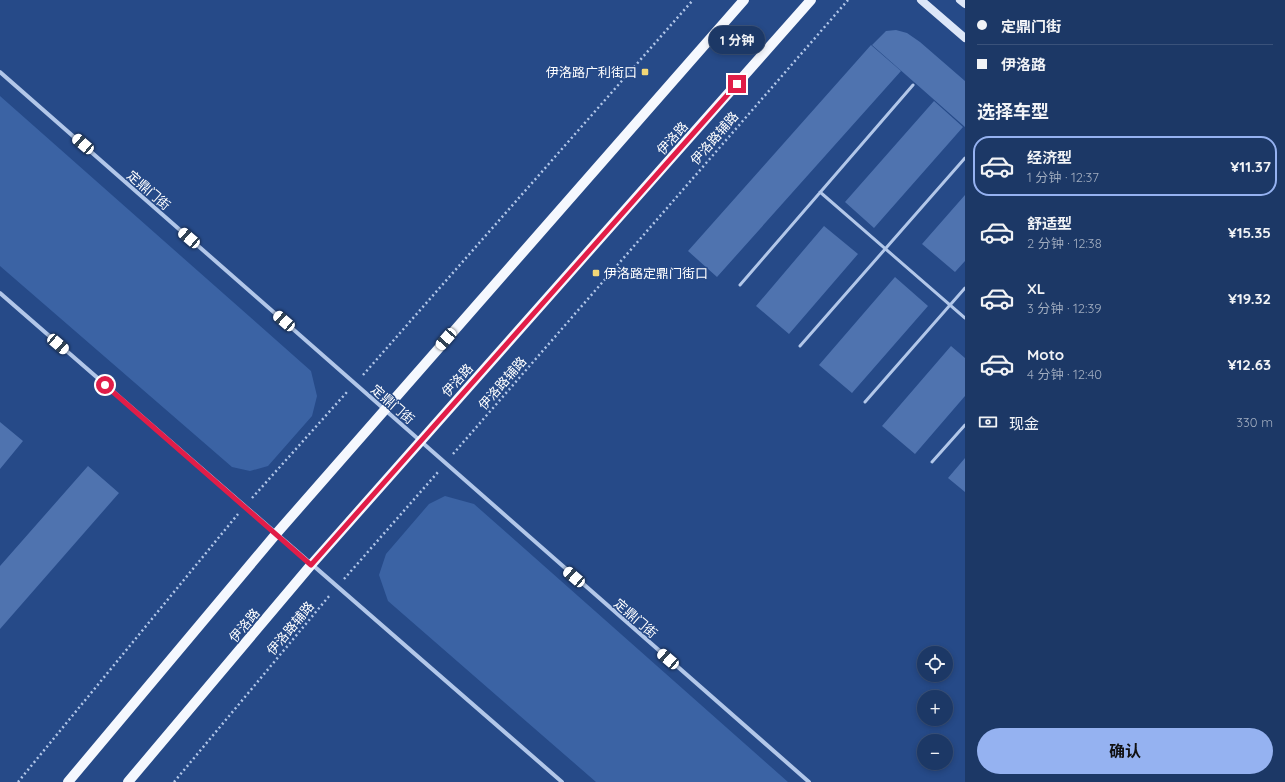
<!DOCTYPE html>
<html lang="zh">
<meta charset="utf-8">
<style>
body{margin:0;font-family:Quicksand,"Noto Sans SC",sans-serif;background:#29436f;color:#f1f3f6;height:100vh;display:flex;flex-direction:column;font-size:15px;white-space:nowrap}
*{box-sizing:border-box;margin:0}
p{font-size:13px;color:#a0acbf}
.icon{flex:none;width:22px;height:22px;fill:none;stroke:currentColor;stroke-width:2;stroke-linecap:round;stroke-linejoin:round}
.map{position:relative;flex:1;overflow:hidden}
.panel{display:flex;flex-direction:column;background:#1c3866;width:320px}
.panel>*{flex:none}
.top-card{display:grid;align-content:center;height:88px;padding:0 12px;background:#1c3866}
.buttons{position:absolute;left:917px;top:646px;display:grid;gap:8px}
.buttons a{display:grid;place-items:center;width:36px;height:36px;border-radius:50%;background:#1c3866;box-shadow:0 2px 6px #0003,0 0 0 1px #3a527a;font-size:20px}
.end{position:absolute;width:18px;height:18px;margin:-9px;border:5px solid #e11d48;background:#fff;box-shadow:0 0 0 2px #fff}
.from{border-radius:50%}
.bubble{position:absolute;height:28px;border-radius:14px;background:#1c3866;box-shadow:0 2px 6px #0003,0 0 0 1px #3a527a;font-size:13px;font-weight:700;line-height:28px;text-align:center}
.car{position:absolute;width:12px;height:24px;margin:-12px -6px;border-radius:5px;box-shadow:0 0 3px 1px #0007;background:linear-gradient(#fff 24%,#345 0 40%,#fff 0 76%,#345 0 86%,#fff 0)}
.top-card b{display:flex;align-items:center;gap:14px;height:38px;font-size:15px}
.top-card b+b{border-top:1px solid #3a527a}
.top-card i{width:10px;height:10px;background:#f1f3f6}
ul{padding:0;list-style:none}
li{display:flex;align-items:center;gap:12px;height:60px;margin:0 8px 6px;padding:0 4px;border:2px solid transparent;border-radius:16px}
li div{flex:1}
li b{display:block;font-size:15px}
li em{font-style:normal;font-weight:700}
li.active{border-color:#95b2f1}
li>.icon{width:36px;height:36px;stroke-width:1.5}
h2{padding:0 12px;font-size:18px;line-height:48px}
.pay{display:flex;align-items:center;gap:10px;height:44px;padding:0 12px;font-size:15px}
.pay p{margin-inline-start:auto}
.button{display:flex;gap:8px;margin-top:auto;padding:8px 12px}
.button a{flex:1;height:46px;border-radius:24px;background:#95b2f1;color:#111;font-size:16px;font-weight:700;line-height:46px;text-align:center}
main{display:flex;flex:1;min-height:0}
.map>svg:first-child{display:block}
.green{fill:#3b63a4}
.building{fill:#4f73af}
.lines{fill:none;stroke-linecap:round;stroke-linejoin:round}
.path{stroke:#b2c7e9;stroke-width:2.5;stroke-dasharray:2 3;stroke-linecap:butt}
.lane{stroke:#b2c7e9;stroke-width:3}
.street{stroke:#b2c7e9;stroke-width:4}
.secondary{stroke:#dce6f8;stroke-width:8}
.primary{stroke:#f5f8fe;stroke-width:10}
.route{stroke:#e11d48;stroke-width:5}
.poi-dot{fill:#f2d777;stroke:#264a88;stroke-width:1.5}
.labels{text-anchor:middle;stroke-width:3;stroke-linejoin:round;paint-order:stroke}
.poi-label{font-size:13px;fill:#fff;stroke:#264a88;text-anchor:end}
.street-label{font-size:13px;fill:#fff;stroke:#264a88}
</style>
<main>
<div class="map">
<svg width="965" height="782" viewBox="0 0 965 782">
<rect width="100%" height="100%" fill="#264a88"/>
<path class="green" d="M 0,96 L 311,371 L 317,396 L 312,416 L 268,466 L 250,471 L 232,467 L 0,266 Z
M 445,496 L 474,504 L 788,782 L 596,782 L 388,601 L 379,575 L 386,554 L 429,504 Z"/>
<path class="building" d="M 896,30 L 907,33 L 920,42 L 965,81 L 965,127 L 872,45 L 886,31 Z
M 871,45 L 901,71 L 717,277 L 688,251 Z
M 934,101 L 963,127 L 874,228 L 845,202 Z
M 965,195 L 965,261 L 955,272 L 922,244 Z
M 824,226 L 858,254 L 789,334 L 756,306 Z
M 895,277 L 928,306 L 852,393 L 819,365 Z
M 951,346 L 965,358 L 965,396 L 915,454 L 882,426 Z
M 0,422 L 23,441 L 0,469 Z
M 965,458 L 965,492 L 948,478 Z
M 88,466 L 119,493 L 0,629 L 0,566 Z"/>
<g class="lines">
<path class="path" d="M 363,375 L 693,0
M 453,454 L 848,0
M 252,498 L 347,392
M 344,579 L 438,472
M 18,782 L 238,514
M 174,782 L 330,595"/>
<path class="lane" d="M 820,192 L 965,318
M 740,285 L 913,85
M 800,346 L 965,158
M 865,402 L 965,288
M 932,462 L 965,425"/>
<path class="street" d="M 0,72 L 809,782
M 0,293 L 562,782"/>
<path class="secondary" d="M 921,0 L 965,38
M 960,0 L 965,4"/>
<path class="primary" d="M 68,782 L 276,534 L 744,0
M 128,782 L 311,565 L 811,0"/>
</g>
<g class="lines">
<path class="route" d="M 105,385 L 311,565 L 737,84"/>
</g>
<g class="poi-dot">
<rect x="641" y="68" width="8" height="8" rx="2"/>
<rect x="592" y="269" width="8" height="8" rx="2"/>
</g>
<g class="labels">
<g class="poi-label">
<text x="637" y="77">伊洛路广利街口</text>
<text x="604" y="278" text-anchor="start">伊洛路定鼎门街口</text>
</g>
<g class="street-label">
<text transform="translate(672 138) rotate(-48)" y="5">伊洛路</text>
<text transform="translate(714 138) rotate(-49)" y="5">伊洛路辅路</text>
<text transform="translate(149 190) rotate(41)" y="5">定鼎门街</text>
<text transform="translate(457 380) rotate(-48)" y="5">伊洛路</text>
<text transform="translate(502 383) rotate(-49)" y="5">伊洛路辅路</text>
<text transform="translate(393 404) rotate(41)" y="5">定鼎门街</text>
<text transform="translate(636 618) rotate(41)" y="5">定鼎门街</text>
<text transform="translate(244 625) rotate(-50)" y="5">伊洛路</text>
<text transform="translate(290 628) rotate(-50)" y="5">伊洛路辅路</text>
</g>
</g>
</svg>
<div class="buttons">
<a><svg class="icon" aria-label="locate" viewBox="0 0 24 24"><circle cx="12" cy="12" r="6"/><path d="M12 2v4M12 18v4M2 12h4M18 12h4"/></svg></a>
<a>+</a>
<a>−</a>
</div>
<i class="end from" style="left:105px;top:385px"></i>
<i class="end" style="left:737px;top:84px"></i>
<div class="bubble" style="left:709px;top:26px;width:56px">1 分钟</div>
<i class="car" style="left:83px;top:144px;rotate:311deg"></i>
<i class="car" style="left:189px;top:238px;rotate:311deg"></i>
<i class="car" style="left:284px;top:321px;rotate:311deg"></i>
<i class="car" style="left:446px;top:339px;rotate:221deg"></i>
<i class="car" style="left:58px;top:344px;rotate:131deg"></i>
<i class="car" style="left:574px;top:577px;rotate:311deg"></i>
<i class="car" style="left:668px;top:659px;rotate:311deg"></i>
</div>
<section class="panel">
<div class="top-card">
<b><i class="from"></i>定鼎门街</b>
<b><i></i>伊洛路</b>
</div>
<h2>选择车型</h2>
<ul>
<li class="active"><svg class="icon" aria-label="car" viewBox="0 0 24 24"><path d="M5 17H2v-5l4-1 3-4h7l3 4 3 1v5h-3M9 17h6M6 11h13"/><circle cx="7" cy="17" r="2"/><circle cx="17" cy="17" r="2"/></svg><div><b>经济型</b><p>1 分钟 · 12:37</p></div><em>¥11.37</em></li>
<li><svg class="icon" aria-label="car" viewBox="0 0 24 24"><path d="M5 17H2v-5l4-1 3-4h7l3 4 3 1v5h-3M9 17h6M6 11h13"/><circle cx="7" cy="17" r="2"/><circle cx="17" cy="17" r="2"/></svg><div><b>舒适型</b><p>2 分钟 · 12:38</p></div><em>¥15.35</em></li>
<li><svg class="icon" aria-label="car" viewBox="0 0 24 24"><path d="M5 17H2v-5l4-1 3-4h7l3 4 3 1v5h-3M9 17h6M6 11h13"/><circle cx="7" cy="17" r="2"/><circle cx="17" cy="17" r="2"/></svg><div><b>XL</b><p>3 分钟 · 12:39</p></div><em>¥19.32</em></li>
<li><svg class="icon" aria-label="car" viewBox="0 0 24 24"><path d="M5 17H2v-5l4-1 3-4h7l3 4 3 1v5h-3M9 17h6M6 11h13"/><circle cx="7" cy="17" r="2"/><circle cx="17" cy="17" r="2"/></svg><div><b>Moto</b><p>4 分钟 · 12:40</p></div><em>¥12.63</em></li>
</ul>
<div class="pay"><svg class="icon" aria-label="cash" viewBox="0 0 24 24"><path d="M3 7h18v10H3z"/><circle cx="12" cy="12" r="2"/></svg>现金<p>330 m</p></div>
<div class="button"><a>确认</a></div>
</section>
</main>
